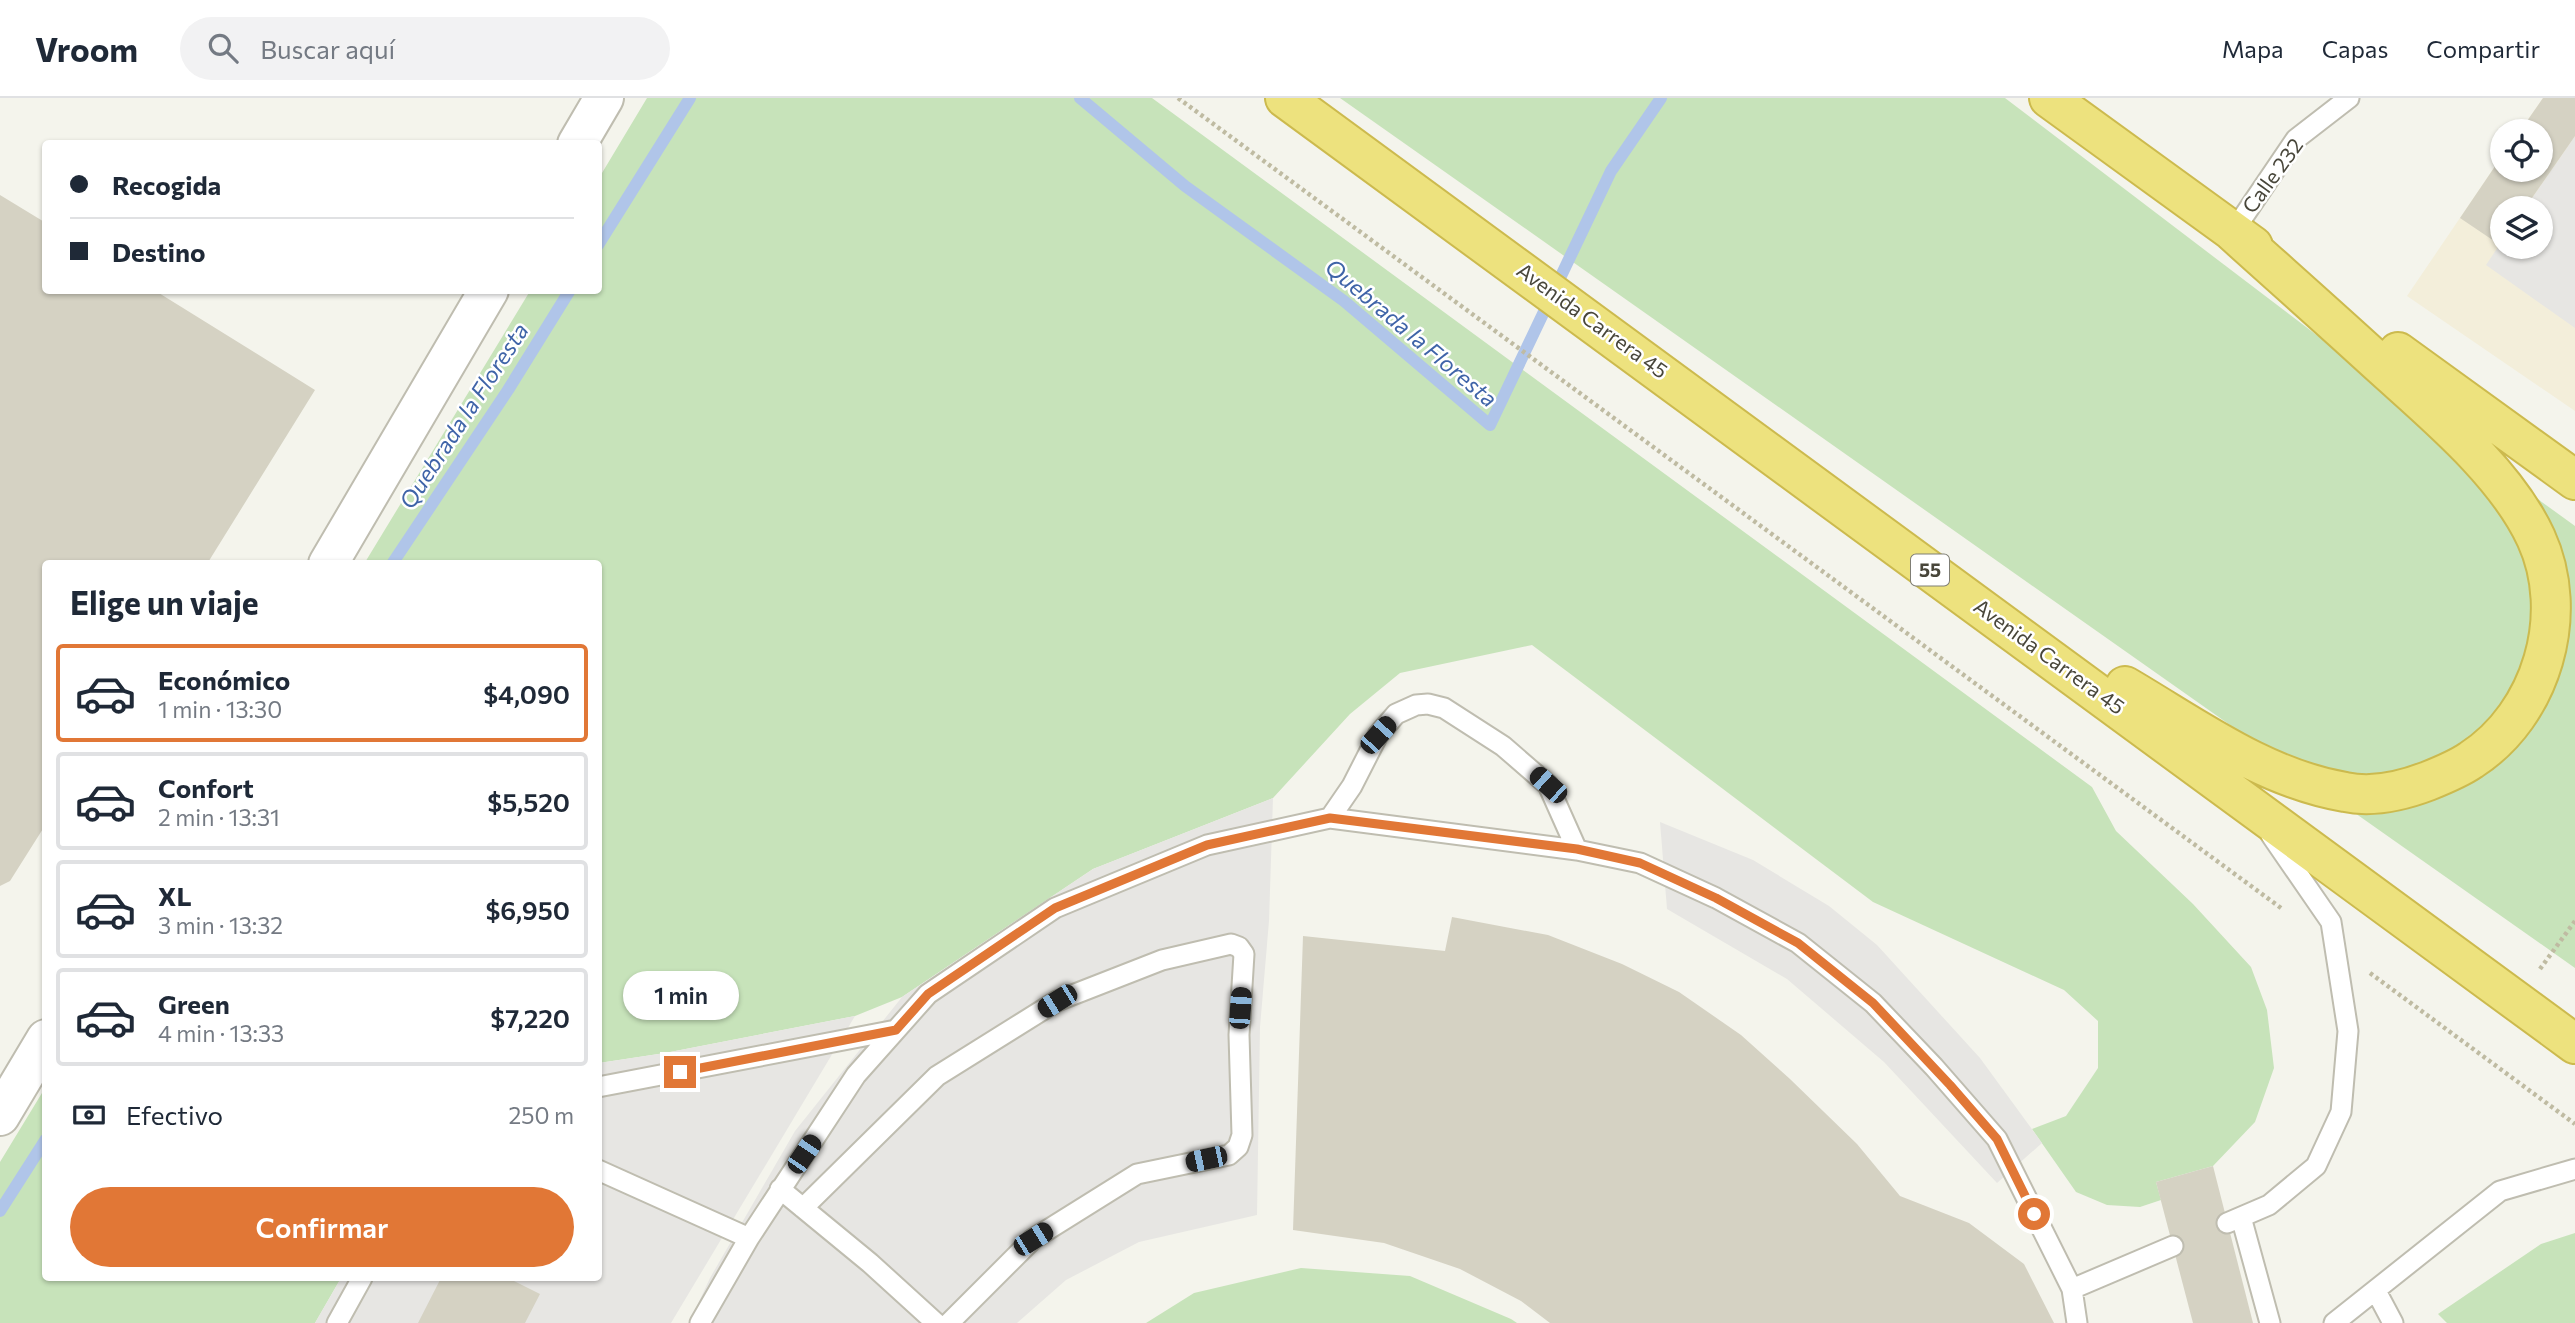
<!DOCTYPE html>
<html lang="es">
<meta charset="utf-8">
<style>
body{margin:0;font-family:Commissioner,sans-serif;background:#f2f2f3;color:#1f2937;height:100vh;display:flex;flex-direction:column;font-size:26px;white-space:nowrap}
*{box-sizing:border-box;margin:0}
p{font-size:23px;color:#747a83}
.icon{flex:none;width:38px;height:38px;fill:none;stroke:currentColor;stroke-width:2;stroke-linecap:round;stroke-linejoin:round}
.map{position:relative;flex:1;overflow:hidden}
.panel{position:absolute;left:42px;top:462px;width:560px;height:721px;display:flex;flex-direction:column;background:#fff;border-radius:7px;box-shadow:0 2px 5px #0004}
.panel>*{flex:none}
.top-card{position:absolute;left:42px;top:42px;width:560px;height:154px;border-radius:7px;box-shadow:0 2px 5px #0004;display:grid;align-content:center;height:154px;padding:0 28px;background:#fff}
.buttons{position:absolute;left:2490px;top:21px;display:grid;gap:14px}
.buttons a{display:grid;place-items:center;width:63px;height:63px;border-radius:50%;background:#fff;box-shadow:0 2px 5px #0004;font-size:35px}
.end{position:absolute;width:32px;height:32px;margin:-16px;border:9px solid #e17736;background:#fff;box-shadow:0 0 0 4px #fff}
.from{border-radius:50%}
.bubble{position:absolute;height:49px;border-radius:24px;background:#fff;box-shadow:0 2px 5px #0004;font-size:23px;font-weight:600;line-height:49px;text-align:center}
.car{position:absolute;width:21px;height:42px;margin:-21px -10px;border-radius:9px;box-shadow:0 0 5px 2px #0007;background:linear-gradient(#222 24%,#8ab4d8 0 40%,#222 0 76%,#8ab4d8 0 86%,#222 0)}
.top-card b{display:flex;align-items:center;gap:24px;height:66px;font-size:26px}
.top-card b+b{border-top:2px solid #e0e1e3}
.top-card i{width:18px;height:18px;background:#1f2937}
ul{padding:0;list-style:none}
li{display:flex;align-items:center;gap:21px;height:98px;margin:0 14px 10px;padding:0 14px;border:4px solid #e0e1e3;border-radius:7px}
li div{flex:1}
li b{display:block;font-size:26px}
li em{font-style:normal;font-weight:600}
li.active{border-color:#e17736}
li>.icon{width:63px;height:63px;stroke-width:1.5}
h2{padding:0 28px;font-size:32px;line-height:84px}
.pay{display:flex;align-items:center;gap:18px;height:77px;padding:0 28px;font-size:26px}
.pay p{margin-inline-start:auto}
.cta{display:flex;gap:14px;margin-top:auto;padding:14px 28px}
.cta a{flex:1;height:80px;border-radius:42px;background:#e17736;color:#fff;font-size:28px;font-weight:600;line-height:80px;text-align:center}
header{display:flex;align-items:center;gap:42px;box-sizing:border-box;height:98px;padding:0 35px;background:#fff;border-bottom:2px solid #e0e1e3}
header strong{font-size:33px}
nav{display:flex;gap:38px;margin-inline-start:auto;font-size:24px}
.search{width:490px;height:63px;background:#f2f2f3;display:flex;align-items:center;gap:18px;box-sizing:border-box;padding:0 24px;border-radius:38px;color:#747a83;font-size:26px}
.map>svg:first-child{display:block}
.commercial{fill:#f3eeda;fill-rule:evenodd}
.green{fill:#c7e3ba}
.parking{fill:#e7e6e3}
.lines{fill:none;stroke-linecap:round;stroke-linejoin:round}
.stream{stroke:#b0c5e9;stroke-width:12}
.building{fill:#d5d2c3}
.lane-casing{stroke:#bfbdb0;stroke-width:23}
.street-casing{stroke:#bfbdb0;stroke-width:42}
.highway-casing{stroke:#ccba4e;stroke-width:42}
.path{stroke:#bfbba2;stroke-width:4.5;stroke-dasharray:3.5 3.5;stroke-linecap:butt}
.lane{stroke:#fff;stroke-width:19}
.street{stroke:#fff;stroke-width:38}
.highway{stroke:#ede27e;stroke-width:38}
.route{stroke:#e17736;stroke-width:9}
.labels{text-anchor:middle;stroke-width:5;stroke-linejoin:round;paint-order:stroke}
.shield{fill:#fff;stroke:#7f7e75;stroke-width:2}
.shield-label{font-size:19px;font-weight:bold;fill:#48463a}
.street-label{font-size:21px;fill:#48463a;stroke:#fff}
.water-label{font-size:23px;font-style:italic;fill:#3f64a8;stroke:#fff}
</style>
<header>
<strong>Vroom</strong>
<div class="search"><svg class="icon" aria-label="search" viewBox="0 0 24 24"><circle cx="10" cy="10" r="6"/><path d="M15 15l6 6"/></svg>Buscar aquí</div>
<nav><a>Mapa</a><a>Capas</a><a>Compartir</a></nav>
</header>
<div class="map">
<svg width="2575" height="1225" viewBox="0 0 2575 1225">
<rect width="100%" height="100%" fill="#f4f4ec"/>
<path class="commercial" d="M 2543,0 L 2575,0 L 2575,313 L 2407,198 L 2502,58 L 2502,72 L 2541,72 L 2541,33 L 2520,33 ZM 2502,110 L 2541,110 L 2541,149 L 2502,149 Z"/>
<path class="green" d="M 647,0 L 1152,0 L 2092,689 L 2116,733 L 2193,806 L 2251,869 L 2267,912 L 2274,970 L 2255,1024 L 2213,1068 L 2156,1084 L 2161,1102 L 2140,1109 L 2107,1107 L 2076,1094 L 2032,1031 L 2066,1018 L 2098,970 L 2098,923 L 2064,892 L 1873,804 L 1532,547 L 1400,575 L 1350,616 L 1273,700 L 1093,771 L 902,899 L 855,918 L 665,955 L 599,965 L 598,466 L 364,466 L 530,193 L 598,192 L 599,80 Z
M 1340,0 L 2005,0 L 2419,315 L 2575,428 L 2575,870 Z
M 45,990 L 46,1180 L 341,1180 L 315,1225 L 0,1225 L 0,1064 Z
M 2575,1135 L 2575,1225 L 2447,1225 L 2438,1216 L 2541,1146 Z
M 1301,1170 L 1410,1178 L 1511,1221 L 1517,1225 L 1146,1225 L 1194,1195 Z"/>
<path class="parking" d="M 2575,38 L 2575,230 L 2486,167 L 2502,143 L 2502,149 L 2541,149 L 2541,110 L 2525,110 Z
M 1273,700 L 1269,823 L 1260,929 L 1257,1117 L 1139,1144 L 1066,1182 L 1017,1225 L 689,1225 L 710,1180 L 795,1033 L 902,899 L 1093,771 Z
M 1660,724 L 1753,762 L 1829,808 L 1877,847 L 1980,960 L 2042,1045 L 1997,1085 L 1884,964 L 1787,881 L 1667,811 Z
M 855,918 L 671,1225 L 315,1225 L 341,1180 L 598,1180 L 599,965 L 665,955 Z"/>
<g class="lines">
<path class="stream" d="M 1080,0 L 1185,88 L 1344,203 L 1490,327 L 1611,73 L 1661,0
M 598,147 L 690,0
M 392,466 L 508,292 L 570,192
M 0,1113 L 46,1041"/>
</g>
<path class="building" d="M 2543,0 L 2575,0 L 2575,38 L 2525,110 L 2502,110 L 2502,143 L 2500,147 L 2460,120 L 2502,58 L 2502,72 L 2541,72 L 2541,33 L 2520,33 Z
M 0,97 L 46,125 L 46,192 L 154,192 L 315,292 L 207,466 L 46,466 L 46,726 L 10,783 L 0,788 Z
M 1452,819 L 1548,837 L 1622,866 L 1679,894 L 1741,937 L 1790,981 L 1857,1046 L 1900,1098 L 1969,1125 L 2024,1166 L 2054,1225 L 1550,1225 L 1521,1203 L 1460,1171 L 1384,1145 L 1293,1132 L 1303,838 L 1445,853 Z
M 2213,1068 L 2253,1225 L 2193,1225 L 2156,1084 Z
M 441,1180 L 508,1180 L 540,1196 L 525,1225 L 418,1225 Z"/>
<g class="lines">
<defs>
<path id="lane" d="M 2233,134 L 2296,41 L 2349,0
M 1330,720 L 1352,688 L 1378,637 L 1396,616 L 1416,607 L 1428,606 L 1444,610 L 1503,648 L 1548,687 L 1577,752
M 598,989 L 896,932
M 598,1072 L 749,1140
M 780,1091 L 870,1165 L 936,1225
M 803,1110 L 937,978 L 1057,903 L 1162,862 L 1231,846 L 1239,849 L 1244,856 L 1239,937 L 1242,1037 L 1238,1049 L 1229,1057 L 1137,1076 L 1033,1141 L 949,1225
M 2241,1119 L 2270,1225
M 2227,1125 L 2269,1107 L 2316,1068 L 2341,1014 L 2348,933 L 2331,824 L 2271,737
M 2072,1191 L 2173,1148
M 2376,1193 L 2393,1225
M 337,1225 L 362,1180
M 700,1225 L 749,1140 L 856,977 L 928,896 L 1055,810 L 1207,747 L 1330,720 L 1577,752 L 1640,765 L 1716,800 L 1798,845 L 1873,905 L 1934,969 L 1997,1041 L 2072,1191 L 2077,1225
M 2334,1225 L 2500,1093 L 2575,1071"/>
<path id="street" d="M 577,46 L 604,0
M 328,466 L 489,192
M 0,1018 L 46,941"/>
<path id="highway" d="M 1285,0 L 2575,946
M 2049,0 L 2253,148
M 2398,254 L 2575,382
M 2125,588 C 2195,629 2263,680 2345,694 C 2373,700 2402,693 2428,683 C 2443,677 2458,671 2471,662 C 2542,616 2571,516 2536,440 C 2506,375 2436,317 2384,270 C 2334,224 2283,179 2233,134"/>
</defs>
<use href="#lane" class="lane-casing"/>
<use href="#street" class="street-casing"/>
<use href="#highway" class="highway-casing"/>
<path class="path" d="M 1178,0 L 2281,810
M 2540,871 L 2575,823
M 2370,875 L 2575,1026"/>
<use href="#lane" class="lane"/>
<use href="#street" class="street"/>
<use href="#highway" class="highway"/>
</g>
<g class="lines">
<path class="route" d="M 680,974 L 896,932 L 928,896 L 1055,810 L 1207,747 L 1330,720 L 1577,751 L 1640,765 L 1716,800 L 1798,845 L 1873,905 L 1950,987 L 1997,1041 L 2034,1116"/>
</g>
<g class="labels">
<rect class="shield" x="1911" y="456.5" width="38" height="31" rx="5"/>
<g class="shield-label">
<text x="1930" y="479">55</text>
</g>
<g class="street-label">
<text transform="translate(2273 78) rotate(-54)" y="7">Calle 232</text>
<text transform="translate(1592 223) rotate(36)" y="7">Avenida Carrera 45</text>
<text transform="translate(2049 559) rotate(36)" y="7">Avenida Carrera 45</text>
</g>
<g class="water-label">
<text transform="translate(1411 235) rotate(40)" y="8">Quebrada la Floresta</text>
<text transform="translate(464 318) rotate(-57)" y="8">Quebrada la Floresta</text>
</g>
</g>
</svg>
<div class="buttons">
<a><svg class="icon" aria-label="locate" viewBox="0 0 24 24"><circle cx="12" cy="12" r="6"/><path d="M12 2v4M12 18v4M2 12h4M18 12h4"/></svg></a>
<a><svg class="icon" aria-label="layers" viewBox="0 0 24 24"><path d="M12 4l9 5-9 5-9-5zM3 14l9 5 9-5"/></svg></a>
</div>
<i class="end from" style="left:2034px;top:1116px"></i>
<i class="end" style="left:680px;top:974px"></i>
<div class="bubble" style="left:623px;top:873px;width:116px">1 min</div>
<i class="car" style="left:1378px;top:637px;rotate:42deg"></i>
<i class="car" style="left:1548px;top:687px;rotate:312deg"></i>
<i class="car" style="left:1057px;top:903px;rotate:238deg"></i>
<i class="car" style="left:1240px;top:910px;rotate:4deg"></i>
<i class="car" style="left:804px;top:1056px;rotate:34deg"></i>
<i class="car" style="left:1206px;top:1061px;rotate:258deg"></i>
<i class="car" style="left:1033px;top:1141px;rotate:58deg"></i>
<div class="top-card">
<b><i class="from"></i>Recogida</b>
<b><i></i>Destino</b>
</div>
<section class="panel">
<h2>Elige un viaje</h2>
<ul>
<li class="active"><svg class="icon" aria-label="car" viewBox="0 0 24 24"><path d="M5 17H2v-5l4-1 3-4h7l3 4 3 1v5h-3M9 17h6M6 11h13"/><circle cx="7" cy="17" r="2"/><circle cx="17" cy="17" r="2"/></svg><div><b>Económico</b><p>1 min · 13:30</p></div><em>$4,090</em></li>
<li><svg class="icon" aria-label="car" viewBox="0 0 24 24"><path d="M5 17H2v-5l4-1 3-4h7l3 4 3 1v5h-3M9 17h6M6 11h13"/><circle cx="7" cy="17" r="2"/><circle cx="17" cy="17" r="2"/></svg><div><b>Confort</b><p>2 min · 13:31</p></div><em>$5,520</em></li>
<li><svg class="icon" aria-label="car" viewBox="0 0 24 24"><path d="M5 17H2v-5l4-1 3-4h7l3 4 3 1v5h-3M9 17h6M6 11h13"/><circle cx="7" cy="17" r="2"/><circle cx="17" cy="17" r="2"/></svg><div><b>XL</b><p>3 min · 13:32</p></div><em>$6,950</em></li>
<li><svg class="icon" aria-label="car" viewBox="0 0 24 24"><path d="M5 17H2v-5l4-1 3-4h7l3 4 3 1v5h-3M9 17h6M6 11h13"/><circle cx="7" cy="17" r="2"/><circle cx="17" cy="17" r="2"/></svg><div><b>Green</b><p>4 min · 13:33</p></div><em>$7,220</em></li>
</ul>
<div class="pay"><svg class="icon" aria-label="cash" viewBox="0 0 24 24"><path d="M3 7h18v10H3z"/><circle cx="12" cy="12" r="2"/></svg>Efectivo<p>250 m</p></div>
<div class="cta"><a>Confirmar</a></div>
</section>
</div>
